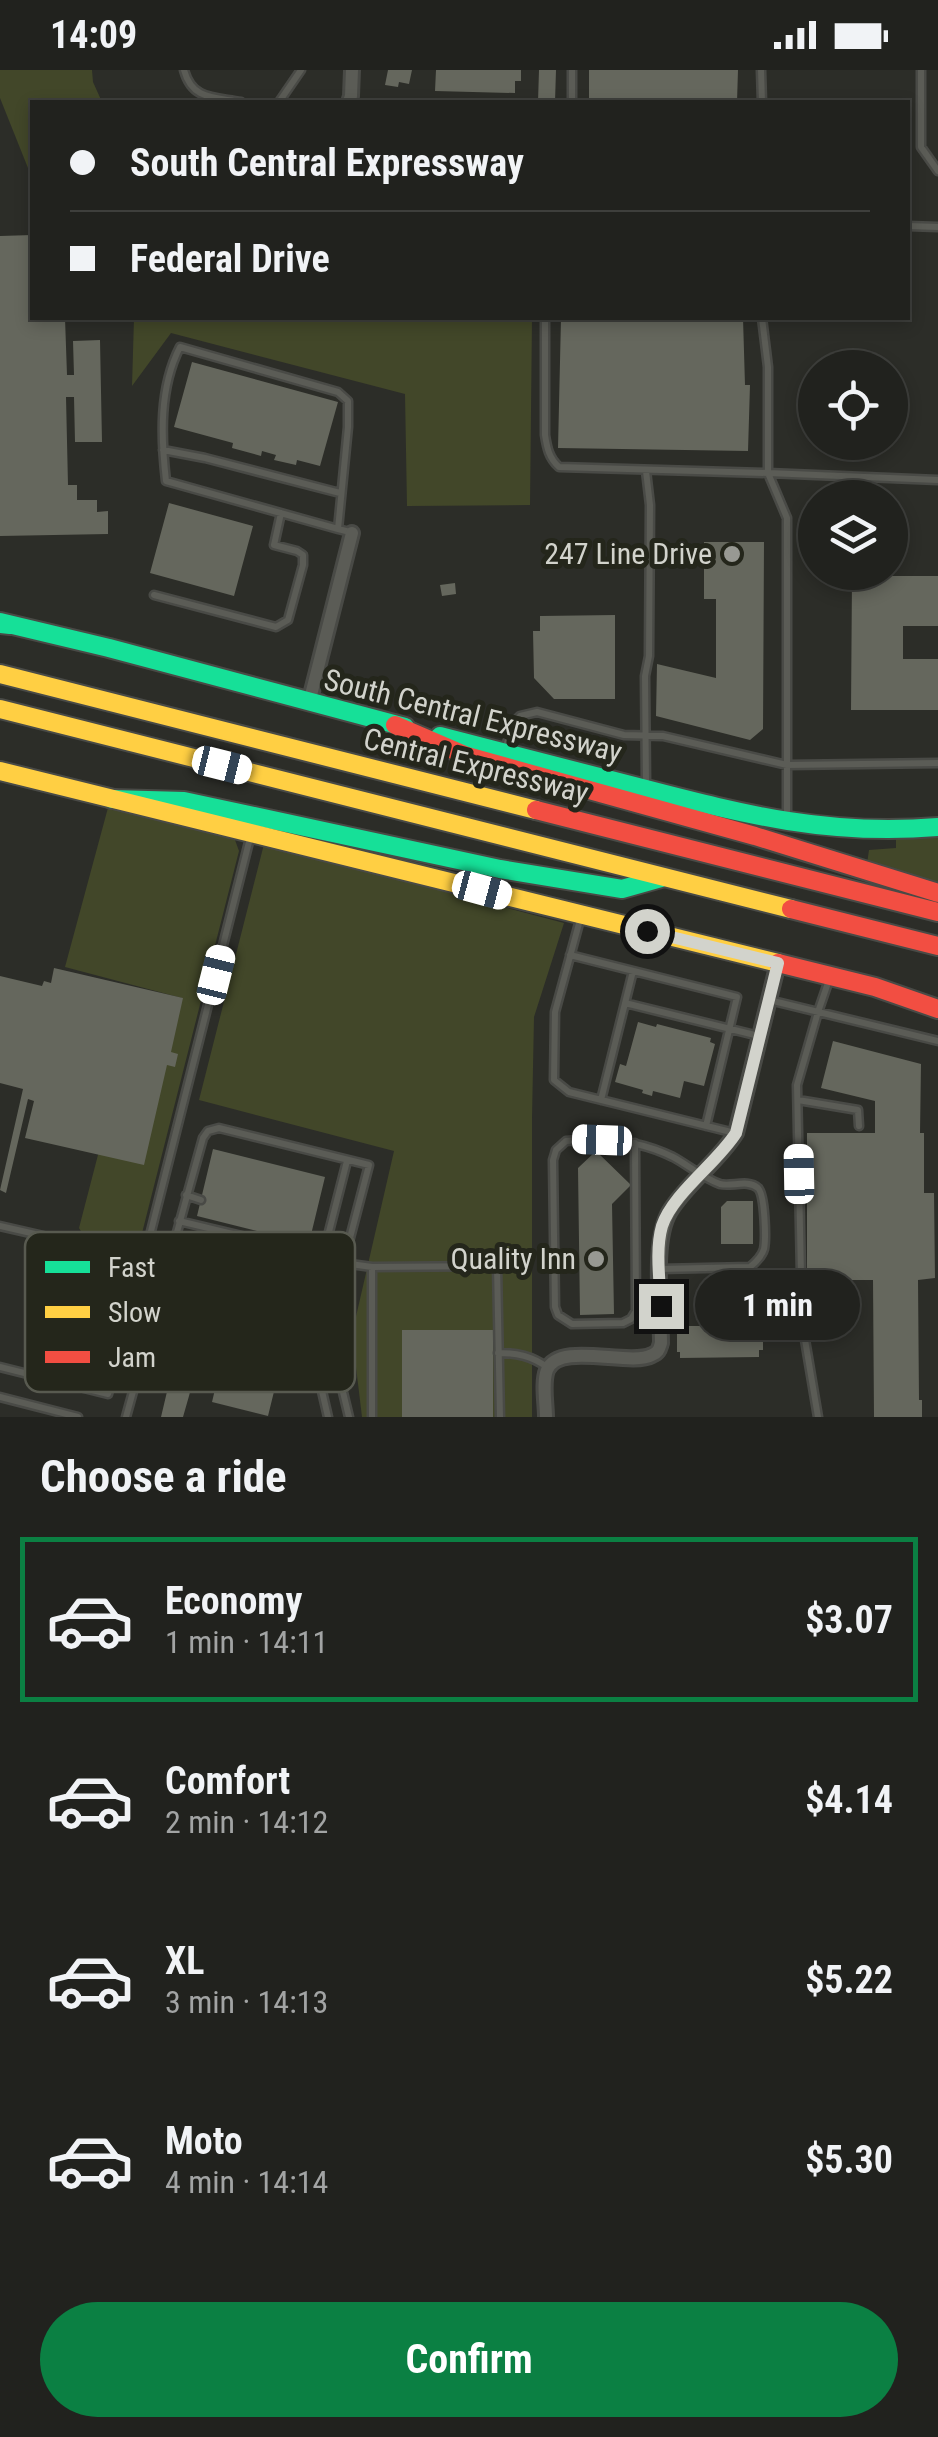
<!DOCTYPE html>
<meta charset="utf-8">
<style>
body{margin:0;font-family:"Roboto Condensed",sans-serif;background:#292a27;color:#f1f3f6;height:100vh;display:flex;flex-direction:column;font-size:38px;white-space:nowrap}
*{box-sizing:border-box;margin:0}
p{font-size:32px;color:#a2a4a4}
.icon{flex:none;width:55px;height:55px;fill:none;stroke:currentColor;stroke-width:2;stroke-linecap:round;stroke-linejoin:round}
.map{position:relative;height:1347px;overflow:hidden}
.details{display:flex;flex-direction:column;background:#21221e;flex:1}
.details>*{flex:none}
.top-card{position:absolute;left:30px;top:30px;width:880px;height:220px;border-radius:0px;box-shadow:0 5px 15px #0003,0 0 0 2px #3e3f3c;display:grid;align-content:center;height:220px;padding:0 40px;background:#21221e}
.fabs{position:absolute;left:798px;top:280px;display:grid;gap:20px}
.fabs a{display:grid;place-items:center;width:110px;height:110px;border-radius:50%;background:#21221e;box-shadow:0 5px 15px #0003,0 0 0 2px #3e3f3c;font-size:50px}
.end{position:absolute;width:45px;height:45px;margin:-22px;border:12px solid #d2d3cc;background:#111;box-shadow:0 0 0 5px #111}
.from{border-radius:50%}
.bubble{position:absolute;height:70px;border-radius:35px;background:#21221e;box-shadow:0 5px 15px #0003,0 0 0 2px #3e3f3c;font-size:32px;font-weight:700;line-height:70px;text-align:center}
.car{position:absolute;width:30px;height:60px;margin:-30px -15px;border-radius:12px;box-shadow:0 0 8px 2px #0007;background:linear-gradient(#fff 24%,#345 0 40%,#fff 0 76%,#345 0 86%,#fff 0)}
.top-card b{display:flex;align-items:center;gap:35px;height:95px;font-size:38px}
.top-card b+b{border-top:2px solid #3e3f3c}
.top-card i{width:25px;height:25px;background:#f1f3f6}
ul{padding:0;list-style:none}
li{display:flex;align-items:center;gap:30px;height:165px;margin:0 20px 15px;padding:0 20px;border:5px solid transparent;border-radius:0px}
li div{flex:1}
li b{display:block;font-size:38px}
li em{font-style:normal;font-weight:700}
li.selected{border-color:#0b8043}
li>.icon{width:90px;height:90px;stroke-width:1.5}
h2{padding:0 40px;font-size:45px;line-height:120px}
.cta{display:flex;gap:20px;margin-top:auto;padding:20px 40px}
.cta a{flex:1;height:115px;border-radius:60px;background:#0b8043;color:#fff;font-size:40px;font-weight:700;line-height:115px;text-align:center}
.status{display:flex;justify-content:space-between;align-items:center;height:70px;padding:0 50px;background:#21221e;direction:ltr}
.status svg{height:28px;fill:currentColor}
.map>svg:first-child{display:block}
.green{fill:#424729}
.building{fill:#65675d}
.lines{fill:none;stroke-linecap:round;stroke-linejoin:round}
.lane-casing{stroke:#494a46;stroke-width:11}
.street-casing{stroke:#494a46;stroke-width:18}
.fast-casing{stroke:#494a46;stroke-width:22}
.slow-casing{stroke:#494a46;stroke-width:22}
.jam-casing{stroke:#494a46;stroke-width:22}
.lane{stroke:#5b5c56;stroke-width:6}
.street{stroke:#5b5c56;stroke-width:12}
.fast{stroke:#16e098;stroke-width:18}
.slow{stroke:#ffcf43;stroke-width:18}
.jam{stroke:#f24e42;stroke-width:18}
.route{stroke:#d2d3cc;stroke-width:12}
.poi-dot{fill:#989993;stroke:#24261b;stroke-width:4}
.labels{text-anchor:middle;stroke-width:10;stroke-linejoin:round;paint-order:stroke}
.poi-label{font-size:30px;fill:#d2d3cc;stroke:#24261b;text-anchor:end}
.street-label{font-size:30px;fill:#d2d3cc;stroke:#24261b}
.key{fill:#24261b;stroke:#585a50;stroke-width:2.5}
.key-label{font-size:28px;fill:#d2d3cc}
</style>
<div class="status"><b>14:09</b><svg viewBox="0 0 49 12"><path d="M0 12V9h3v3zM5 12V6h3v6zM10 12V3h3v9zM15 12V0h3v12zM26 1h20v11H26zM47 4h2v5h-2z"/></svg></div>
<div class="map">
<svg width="938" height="1347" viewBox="0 0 938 1347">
<rect width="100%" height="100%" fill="#2c2d28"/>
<path class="green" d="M 0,0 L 92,0 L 93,12 L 102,32 L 32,32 L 32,108 L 0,28 Z
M 134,248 L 532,248 L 530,435 L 407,436 L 405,324 L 171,263 L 132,316 Z
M 109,734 L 231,765 L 235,770 L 239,781 L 140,1171 C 124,1184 89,1176 79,1158 L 99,1081 L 182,928 L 65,897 Z
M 938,764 L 938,813 L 867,794 L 869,780 L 896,778 L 896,769 Z
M 264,774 L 564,853 L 534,947 L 532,1048 L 532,1347 L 362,1347 L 352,1264 L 394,1081 L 199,1030 Z"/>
<path class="building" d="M 388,0 L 412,0 L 409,14 L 399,12 L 398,17 L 385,15 Z
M 436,0 L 521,0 L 521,11 L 515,11 L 515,23 L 435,21 Z
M 539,0 L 556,0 L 555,32 L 538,32 Z
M 589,0 L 738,0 L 737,32 L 589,32 Z
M 32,165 L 32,248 L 65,248 L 67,305 L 74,305 L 73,271 L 100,270 L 102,372 L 75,372 L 74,327 L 66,327 L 68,415 L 77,415 L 77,430 L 97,430 L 97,442 L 108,441 L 108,464 L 0,466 L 0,166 Z
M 561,248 L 743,248 L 745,315 L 750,315 L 748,381 L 558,378 Z
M 192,292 L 338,332 L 320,396 L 297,390 L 296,395 L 274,390 L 276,385 L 262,381 L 261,386 L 232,378 L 233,373 L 174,357 Z
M 169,433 L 253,456 L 234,526 L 150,503 Z
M 704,472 L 764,472 L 763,659 L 750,670 L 656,646 L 657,594 L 716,608 L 716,529 L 704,529 Z
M 852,506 L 938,506 L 938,556 L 903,556 L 903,589 L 938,589 L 938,640 L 851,640 Z
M 455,513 L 456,524 L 442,526 L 440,515 Z
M 615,545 L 615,629 L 554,629 L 534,608 L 533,561 L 540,561 L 540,546 Z
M 54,898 L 183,928 L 171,982 L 178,984 L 175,997 L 167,995 L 144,1095 L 25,1068 L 34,1031 L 28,1029 L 6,1123 L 0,1120 L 23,1019 L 0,1013 L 0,906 L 42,916 L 44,911 L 51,913 Z
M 638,952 L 656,957 L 657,954 L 711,968 L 710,972 L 715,974 L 704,1016 L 684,1011 L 680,1028 L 653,1021 L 652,1026 L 642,1023 L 643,1020 L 615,1012 L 620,994 L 626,996 Z
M 833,971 L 921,994 L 920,1063 L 924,1063 L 924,1123 L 934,1123 L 935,1208 L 918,1210 L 919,1330 L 922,1330 L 922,1347 L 874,1347 L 873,1210 L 824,1210 L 824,1227 L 807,1232 L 807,1063 L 875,1063 L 875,1031 L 821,1018 Z
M 213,1079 L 325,1107 L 309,1173 L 286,1168 L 280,1196 L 303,1201 L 288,1264 L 297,1266 L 293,1283 L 284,1281 L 268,1346 L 212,1332 L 222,1290 L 177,1279 L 192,1219 L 237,1230 L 247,1187 L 275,1194 L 281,1167 L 197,1146 Z
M 596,1081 L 631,1115 L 612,1134 L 614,1244 L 580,1245 L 578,1098 Z
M 727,1131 L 753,1131 L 753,1174 L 721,1174 L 721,1137 Z
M 677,1256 L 763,1256 L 763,1280 L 759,1280 L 759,1287 L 680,1288 L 680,1282 L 677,1282 Z
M 402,1260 L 493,1260 L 493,1347 L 402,1347 Z
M 174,1292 L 196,1298 L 189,1326 L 183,1347 L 161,1347 Z"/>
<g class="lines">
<defs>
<path id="lane" d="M 184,0 C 192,30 214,27 241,32
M 761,0 L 762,32
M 921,0 L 921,77 L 938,101
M 279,32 L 301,0
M 572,32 L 572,0
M 908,156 L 938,157
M 545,248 L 545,365 C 547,378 549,388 559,397 L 768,403 L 938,410
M 762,248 L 768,297 L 768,403 L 787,448 L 787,752
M 163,380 L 205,388 L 340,423
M 338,459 L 348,357 L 348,331 L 338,322 L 180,277 C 159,318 161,367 166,411 L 338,459 L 350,462
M 154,525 L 276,557 L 288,550 L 303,495 L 303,485 L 297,481 L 274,475 L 281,443
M 504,681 L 515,651 L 520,646 L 537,642 L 624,665 L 663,666 L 787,695 L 938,693
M 646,714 L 645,606 L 649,586 L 650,435 L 646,401
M 581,846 L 555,942 L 554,1010 L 569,1022 L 735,1063
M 570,885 L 737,927 L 706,1056
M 769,930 L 938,971
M 625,933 L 759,966
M 601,1030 L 633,901
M 798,1030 L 858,1040 L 859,1056
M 635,1073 L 636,1241 L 631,1249 L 623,1253 L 572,1254 L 558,1245 L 555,1237 L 553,1090 L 556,1080 L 566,1071 C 602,1067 639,1070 673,1087 C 688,1095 703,1108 720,1114 C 731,1117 748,1109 758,1118 C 765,1125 766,1169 764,1179 C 762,1186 756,1192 750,1197 L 660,1199
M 186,1125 L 201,1130
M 179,1151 L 279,1175
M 0,1156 L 144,1189 L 251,764
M 284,1177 L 343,1193 L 372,1197
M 169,1189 L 236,1208
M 498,1283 C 518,1283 531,1286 547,1297
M 0,1297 L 108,1324 L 144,1189
M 0,1327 L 78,1347
M 126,1347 L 203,1068 L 208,1061 L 219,1058 L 369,1095 L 327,1256 L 349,1347
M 328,1347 L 306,1252 L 347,1091
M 372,1347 L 372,1197 L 497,1196 L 500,1347
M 818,1347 L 802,1252 L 797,1015 L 818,942 L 830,907"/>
<path id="street" d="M 349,32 L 351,26 L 352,0
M 309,633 L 352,463
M 546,1347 C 546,1333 542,1313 547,1300 C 559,1271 630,1297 652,1285 C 659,1282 659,1279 661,1273 C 661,1238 652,1170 670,1141 C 688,1112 718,1092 736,1063 L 778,893"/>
<path id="fast" d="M 0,552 L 109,578 L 405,657
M 0,554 L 10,555
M 440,666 C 507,683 574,701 642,718 C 746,745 829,766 938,757
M 112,729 L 184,731 L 500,799 L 622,819 L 661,808"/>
<path id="slow" d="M 0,604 L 536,740
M 0,639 L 791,839
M 0,701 L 778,893"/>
<path id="jam" d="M 395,655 L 467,686 L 755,766 L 938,823
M 536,740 L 938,842
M 791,839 L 938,876
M 778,893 L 875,917 L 938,939"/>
</defs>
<use href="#lane" class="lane-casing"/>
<use href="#street" class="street-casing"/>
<use href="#fast" class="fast-casing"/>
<use href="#slow" class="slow-casing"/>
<use href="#jam" class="jam-casing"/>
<use href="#lane" class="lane"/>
<use href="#street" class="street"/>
<use href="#fast" class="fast"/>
<use href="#slow" class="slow"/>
<use href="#jam" class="jam"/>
</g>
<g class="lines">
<path class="route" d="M 647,861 L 778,893 L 736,1063 C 717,1093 673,1123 662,1156 C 655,1180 660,1212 661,1236"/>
</g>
<g class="poi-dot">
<circle cx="732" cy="484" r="10"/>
<circle cx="596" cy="1189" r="10"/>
</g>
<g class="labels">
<g class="poi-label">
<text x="712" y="494">247 Line Drive</text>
<text x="576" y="1199">Quality Inn</text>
</g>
<g class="street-label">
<text transform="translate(473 646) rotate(14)" y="10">South Central Expressway</text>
<text transform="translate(476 696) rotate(14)" y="10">Central Expressway</text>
</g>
</g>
<rect x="25" y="1162" width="330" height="160" rx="15" class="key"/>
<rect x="45" y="1191" width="45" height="12" fill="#16e098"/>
<rect x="45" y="1236" width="45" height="12" fill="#ffcf43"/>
<rect x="45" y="1281" width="45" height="12" fill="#f24e42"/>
<g class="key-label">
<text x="108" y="1207">Fast</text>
<text x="108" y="1252">Slow</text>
<text x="108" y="1297">Jam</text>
</g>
</svg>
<div class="fabs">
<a><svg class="icon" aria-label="locate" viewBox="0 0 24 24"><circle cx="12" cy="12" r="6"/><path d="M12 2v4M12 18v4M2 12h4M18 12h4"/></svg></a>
<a><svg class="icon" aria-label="layers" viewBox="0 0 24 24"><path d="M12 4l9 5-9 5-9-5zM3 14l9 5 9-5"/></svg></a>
</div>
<i class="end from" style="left:647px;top:861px"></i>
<i class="end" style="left:661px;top:1236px"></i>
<div class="bubble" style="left:695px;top:1200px;width:165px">1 min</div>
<i class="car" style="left:222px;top:695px;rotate:104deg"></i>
<i class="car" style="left:482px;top:820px;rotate:105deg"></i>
<i class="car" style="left:216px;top:905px;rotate:14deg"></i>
<i class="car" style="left:602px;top:1070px;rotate:272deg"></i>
<i class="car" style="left:799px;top:1104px;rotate:359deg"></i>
<div class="top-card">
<b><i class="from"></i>South Central Expressway</b>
<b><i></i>Federal Drive</b>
</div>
</div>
<section class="details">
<h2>Choose a ride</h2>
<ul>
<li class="selected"><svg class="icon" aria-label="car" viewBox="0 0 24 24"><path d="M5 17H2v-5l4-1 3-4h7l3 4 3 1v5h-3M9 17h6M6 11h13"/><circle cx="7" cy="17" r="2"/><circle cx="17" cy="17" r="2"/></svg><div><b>Economy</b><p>1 min · 14:11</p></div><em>$3.07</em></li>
<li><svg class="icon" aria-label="car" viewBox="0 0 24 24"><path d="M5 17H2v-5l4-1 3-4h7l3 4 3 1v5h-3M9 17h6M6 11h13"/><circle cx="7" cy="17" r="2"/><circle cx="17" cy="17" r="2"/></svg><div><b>Comfort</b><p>2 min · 14:12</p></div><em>$4.14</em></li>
<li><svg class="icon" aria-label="car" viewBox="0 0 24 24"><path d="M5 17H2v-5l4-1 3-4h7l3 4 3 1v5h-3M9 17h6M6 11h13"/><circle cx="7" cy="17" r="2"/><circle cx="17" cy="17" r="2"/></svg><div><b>XL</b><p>3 min · 14:13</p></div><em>$5.22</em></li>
<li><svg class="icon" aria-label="car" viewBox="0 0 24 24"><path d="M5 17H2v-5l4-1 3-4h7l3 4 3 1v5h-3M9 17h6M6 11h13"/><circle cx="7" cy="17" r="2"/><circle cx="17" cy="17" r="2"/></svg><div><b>Moto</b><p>4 min · 14:14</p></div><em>$5.30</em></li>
</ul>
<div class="cta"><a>Confirm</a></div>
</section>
